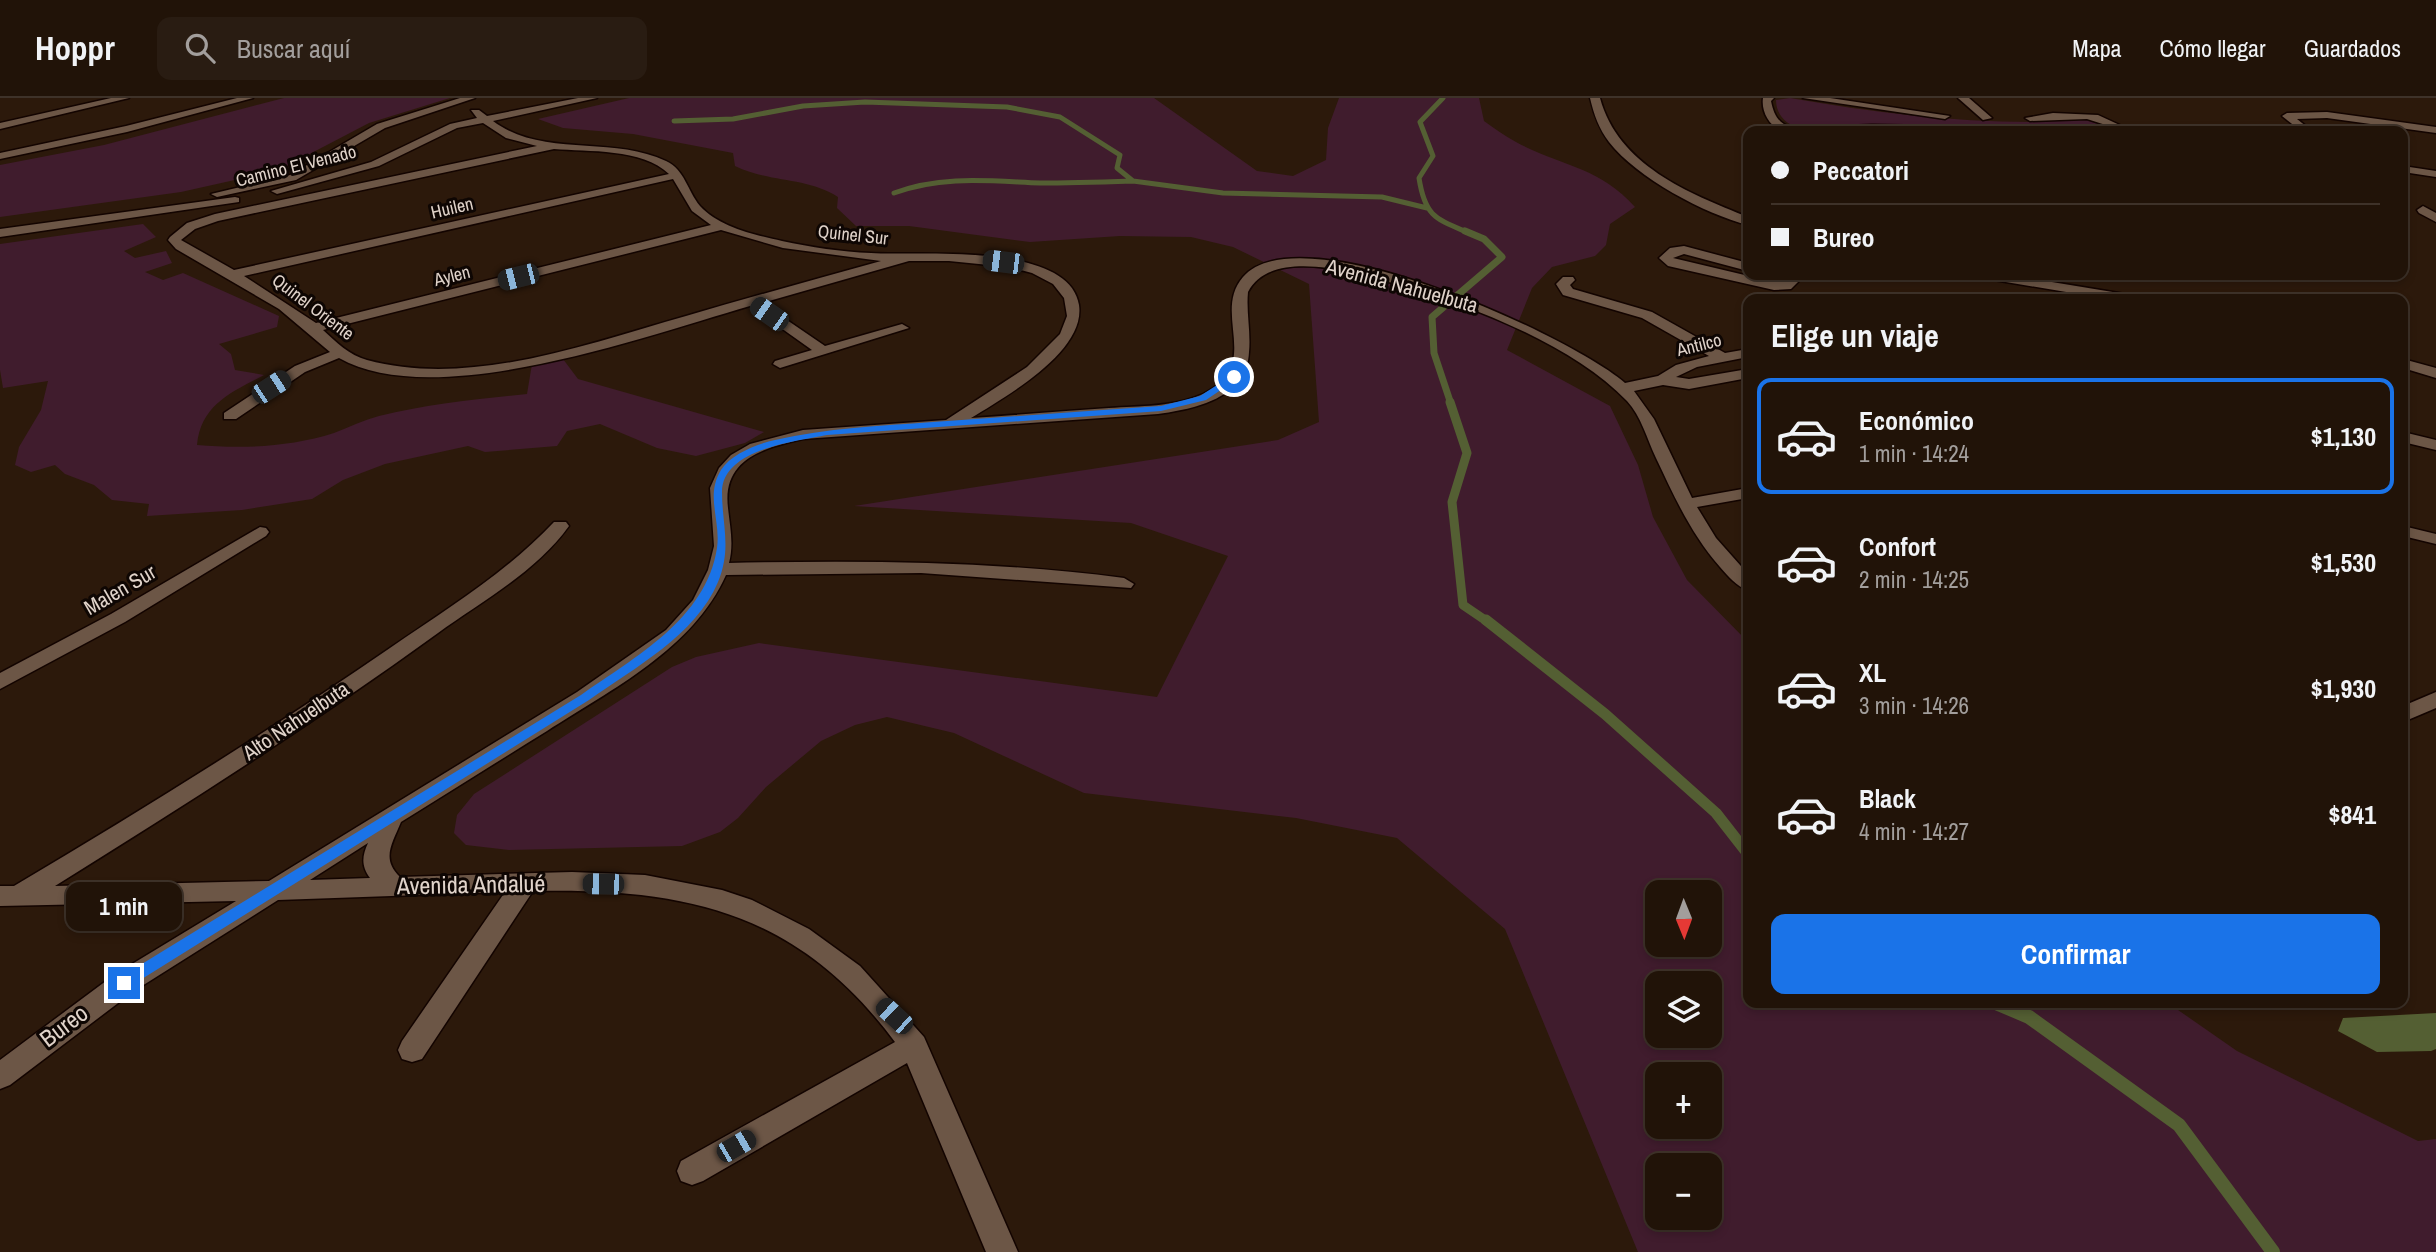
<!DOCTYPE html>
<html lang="es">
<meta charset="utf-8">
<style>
body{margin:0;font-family:"Archivo Narrow",sans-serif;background:#291c12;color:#f1f3f6;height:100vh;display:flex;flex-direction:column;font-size:26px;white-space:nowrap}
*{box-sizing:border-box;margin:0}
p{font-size:23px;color:#a29e9c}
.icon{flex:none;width:38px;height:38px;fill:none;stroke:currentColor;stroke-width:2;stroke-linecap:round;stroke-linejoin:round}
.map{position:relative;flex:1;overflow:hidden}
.details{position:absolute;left:1743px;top:196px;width:665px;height:714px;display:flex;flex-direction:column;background:#211308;border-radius:14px;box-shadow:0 4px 10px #0003,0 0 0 2px #3e3229}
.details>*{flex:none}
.banner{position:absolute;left:1743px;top:28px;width:665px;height:154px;border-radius:14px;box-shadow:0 4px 10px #0003,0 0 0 2px #3e3229;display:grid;align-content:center;height:154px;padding:0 28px;background:#211308}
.needle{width:46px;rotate:179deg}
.fabs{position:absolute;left:1645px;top:782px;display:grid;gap:14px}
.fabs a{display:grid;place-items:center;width:77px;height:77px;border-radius:14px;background:#211308;box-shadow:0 4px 10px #0003,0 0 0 2px #3e3229;font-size:35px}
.end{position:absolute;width:32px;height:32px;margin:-16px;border:9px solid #1a73e8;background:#fff;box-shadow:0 0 0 4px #fff}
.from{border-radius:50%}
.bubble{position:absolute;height:49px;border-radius:14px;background:#211308;box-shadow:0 4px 10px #0003,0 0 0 2px #3e3229;font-size:23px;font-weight:700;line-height:49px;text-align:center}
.car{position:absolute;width:21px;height:42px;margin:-21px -10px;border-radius:9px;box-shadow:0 0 5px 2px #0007;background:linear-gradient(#222 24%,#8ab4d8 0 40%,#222 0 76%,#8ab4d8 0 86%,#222 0)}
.banner b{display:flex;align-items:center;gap:24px;height:66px;font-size:26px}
.banner b+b{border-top:2px solid #3e3229}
.banner i{width:18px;height:18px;background:#f1f3f6}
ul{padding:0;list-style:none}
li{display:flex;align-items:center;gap:21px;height:116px;margin:0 14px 10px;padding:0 14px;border:4px solid transparent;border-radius:14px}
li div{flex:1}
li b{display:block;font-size:26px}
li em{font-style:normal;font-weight:700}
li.selected{border-color:#1a73e8}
li>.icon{width:63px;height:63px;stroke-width:1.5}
h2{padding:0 28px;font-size:32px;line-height:84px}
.action{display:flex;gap:14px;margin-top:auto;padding:14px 28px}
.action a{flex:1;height:80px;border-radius:14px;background:#1a73e8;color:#fff;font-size:28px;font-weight:700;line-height:80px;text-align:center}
header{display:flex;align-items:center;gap:42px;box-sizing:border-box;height:98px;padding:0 35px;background:#211308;border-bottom:2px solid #3e3229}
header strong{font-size:33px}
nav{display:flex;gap:38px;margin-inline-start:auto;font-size:24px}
.search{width:490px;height:63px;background:#291c12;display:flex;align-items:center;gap:18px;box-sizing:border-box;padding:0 24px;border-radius:14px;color:#a29e9c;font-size:26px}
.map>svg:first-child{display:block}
.green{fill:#401c2d;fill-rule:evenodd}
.water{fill:#545f33}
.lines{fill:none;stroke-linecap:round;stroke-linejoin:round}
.stream-far4{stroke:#545f33;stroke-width:5}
.stream-far3{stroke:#545f33;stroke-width:7}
.stream-far2{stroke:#545f33;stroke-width:9}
.stream-far1{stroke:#545f33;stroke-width:11}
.stream{stroke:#545f33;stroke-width:14}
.minor-casing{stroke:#130400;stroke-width:3}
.minor{fill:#6c5646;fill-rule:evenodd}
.route{fill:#1a73e8}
.labels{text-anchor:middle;stroke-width:6;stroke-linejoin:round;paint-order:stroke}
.far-street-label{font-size:18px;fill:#e0d3ca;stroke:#0e0603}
.street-label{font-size:21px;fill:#e0d3ca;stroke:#0e0603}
.near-street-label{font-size:24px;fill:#e0d3ca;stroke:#0e0603}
</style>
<header>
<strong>Hoppr</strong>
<div class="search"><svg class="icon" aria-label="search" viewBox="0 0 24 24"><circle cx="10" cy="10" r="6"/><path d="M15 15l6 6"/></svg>Buscar aquí</div>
<nav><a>Mapa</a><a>Cómo llegar</a><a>Guardados</a></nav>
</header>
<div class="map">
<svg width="2436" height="1154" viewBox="0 0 2436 1154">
<rect width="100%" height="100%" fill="#2c190b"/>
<path class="green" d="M 284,0 L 450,0 L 369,25 L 279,72 L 181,94 L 0,119 L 0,67 L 104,47 Z
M 629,0 L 1154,0 L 1257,73 L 1293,78 L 1326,62 L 1328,30 L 1339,0 L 1479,0 L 1484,23 C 1494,30 1505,38 1516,44 C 1560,68 1599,68 1635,109 L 1610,126 L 1606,147 L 1595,158 L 1552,169 L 1532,190 L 1507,252 L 1610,308 L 1638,367 L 1653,419 L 1687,482 L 1748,544 L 1748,905 L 2168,905 L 2237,953 L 2418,1043 L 2436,1041 L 2436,1154 L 1638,1154 L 1505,831 L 1397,740 L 1296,720 L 1084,695 L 954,635 L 887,619 L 855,627 L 821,643 L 766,689 L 738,720 L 720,734 L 682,748 L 509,752 L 466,747 L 454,735 L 457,717 L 474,696 L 672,569 L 696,559 L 759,545 L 1157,599 L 1228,458 L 1131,425 L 854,408 L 1278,342 L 1319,324 L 1309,186 L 1233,149 L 1191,139 L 1120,138 L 1030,144 L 909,128 L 856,128 L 837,110 L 838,99 C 807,79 770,85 735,68 L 733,55 L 633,36 L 563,30 L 538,21 ZM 1657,794 L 1710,794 L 1710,847 L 1657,847 ZM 1657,886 L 1710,886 L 1710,938 L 1657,938 ZM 1657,976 L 1710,976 L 1710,1029 L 1657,1029 ZM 1657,1068 L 1710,1068 L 1710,1120 L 1657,1120 Z
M 1790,0 C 1871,14 1950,24 2032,24 C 2054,24 2087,15 2105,30 L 1939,27 L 1801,30 C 1787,28 1776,17 1776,2 Z
M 143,126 L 156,139 L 124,153 L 135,160 L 166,153 L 172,165 L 145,174 L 163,182 L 183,175 L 279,218 L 277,229 L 219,246 L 231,256 L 235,272 L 264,277 C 232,294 201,306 197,347 C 243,351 290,349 334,335 C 349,329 364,322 379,318 C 428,306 478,301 527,296 L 532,266 L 563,261 L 578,281 L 764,334 L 745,345 L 696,358 L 657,350 L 600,326 L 567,333 L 557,348 L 485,354 L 468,348 L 385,366 L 343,382 L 312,401 L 242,412 L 147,418 L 149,406 L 112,402 L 94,387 L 65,376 L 55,367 L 31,374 L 15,367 L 19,349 L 41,312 L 48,283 L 3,290 L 0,272 L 0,146 Z"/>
<path class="water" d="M 2436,915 L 2436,951 L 2431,953 L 2377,954 L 2338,933 L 2343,920 Z"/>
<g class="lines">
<path class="stream-far4" d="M 1443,0 L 1420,24 L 1433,58 L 1419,80 C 1425,119 1436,121 1469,135
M 674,23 L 733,21 L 803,8 L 865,4 L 1007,9 L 1060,19 L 1120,57 L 1117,70 L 1133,83 L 1223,95 L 1382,99 L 1427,110
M 894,95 C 942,77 990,83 1040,85 C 1071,85 1102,84 1133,83"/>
<path class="stream-far3" d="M 1451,306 L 1434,255 L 1432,219 L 1502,159 L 1484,141 L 1465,133"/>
<path class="stream-far2" d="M 1450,304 L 1467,355 L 1452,404 L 1463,507 L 1488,524"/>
<path class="stream-far1" d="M 1486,522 L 1605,616 L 1716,715 L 1748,756"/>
<path class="stream" d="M 1996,905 L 2029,919 L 2179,1027 L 2273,1154"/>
<defs>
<path id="minor" d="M 111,0 L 129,0 L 0,31 L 0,25 Z
M 237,0 L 253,0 L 127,34 L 0,61 L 0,55 L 126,28 Z
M 460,0 L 475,0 L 385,30 L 296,82 L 217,99 L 211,96 L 290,77 L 377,26 Z
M 578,0 L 597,0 L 493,23 C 542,60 611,37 666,63 C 685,72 687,92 700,108 C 719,129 755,137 782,143 C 811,149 841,154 871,155 C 917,158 1069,143 1079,207 C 1086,254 1005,299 971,320 C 1017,317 1063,313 1109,310 C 1140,308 1174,309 1203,296 C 1264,267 1211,216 1243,179 C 1300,113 1571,238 1625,285 L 1658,278 L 1676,267 L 1709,258 L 1642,220 L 1563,197 L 1556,186 L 1563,179 L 1573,179 L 1575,182 L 1570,187 L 1573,191 L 1652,214 L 1725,255 L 1748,251 L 1748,259 L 1697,269 L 1676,279 L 1689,281 L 1748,271 L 1748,280 L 1689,291 L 1663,287 L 1634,293 L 1654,321 L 1692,400 L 1748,390 L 1748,400 L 1697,409 L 1716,440 L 1748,476 L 1748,492 C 1737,489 1728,478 1720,469 C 1691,436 1674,398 1656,360 C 1647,341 1641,318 1627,303 C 1563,237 1438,195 1350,174 C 1318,167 1265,160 1248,194 C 1246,214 1251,234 1249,254 C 1247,300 1195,311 1158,316 L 803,341 C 763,350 722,361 728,410 C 730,429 734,446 729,465 C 862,462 993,463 1124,480 L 1134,486 L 1131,490 L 921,475 L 726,477 C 693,551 612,591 547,633 C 498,663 450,694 401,724 C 392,746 381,761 400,779 L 572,774 L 645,777 L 722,792 L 752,802 L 809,831 L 860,868 L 924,939 L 1018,1154 L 986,1154 L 907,965 L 703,1083 L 692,1087 L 681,1083 L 677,1073 L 681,1063 L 895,944 C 798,814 687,790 533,793 L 422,961 L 412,964 L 402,961 L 398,952 L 402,943 L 505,794 L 278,802 L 134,893 L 10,987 L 0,991 L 0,962 L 114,877 L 236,803 L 0,808 L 0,788 L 14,788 C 142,712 268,634 390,550 C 447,511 506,475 554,424 L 566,424 L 569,428 C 536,474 482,503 438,535 C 314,625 185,707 55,788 L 269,783 L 577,594 L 666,532 L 693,502 L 708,472 L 714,448 L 710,390 L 719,370 L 731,357 L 750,346 L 803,332 L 946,322 L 1027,269 L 1060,236 L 1067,218 L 1064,200 L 1053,186 L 1032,175 L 1009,169 L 949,163 L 909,163 L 762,205 L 825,248 L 902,226 L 909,230 L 780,270 L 773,266 L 775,263 L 812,252 L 750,208 C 649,237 435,315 339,260 L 305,274 L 236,321 L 224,321 L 224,315 L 295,268 L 330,254 L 279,211 L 176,151 L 168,142 L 170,139 L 187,125 L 215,116 L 537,48 L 506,40 L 483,25 L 457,30 L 379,68 L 277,96 L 271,93 L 371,64 L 450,26 L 477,20 L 471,12 L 479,12 L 487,18 ZM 554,51 C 588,54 642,50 669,76 L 234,172 L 181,142 L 195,131 L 218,123 ZM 673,81 L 692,113 L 711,127 L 316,225 L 244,178 ZM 721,132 L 783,150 L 881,163 C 816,181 751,199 686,218 C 587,246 470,290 367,262 C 349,257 336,244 323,232 ZM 368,745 C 362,758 361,768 370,780 L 310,782 Z
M 1590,0 L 1600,0 C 1618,67 1688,95 1748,119 L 1748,127 C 1705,116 1637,80 1609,44 C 1599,31 1594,17 1590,0 Z
M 1763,0 L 1774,0 L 1771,3 C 1774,18 1779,26 1793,30 L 1872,27 L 2074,30 L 2079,33 L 1783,33 C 1769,29 1761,13 1763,0 Z
M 1803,0 L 1830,0 L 1950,18 L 1945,21 Z
M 1958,0 L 1969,0 L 1992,20 L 1983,22 Z
M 2327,14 L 2436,29 L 2436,35 L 2327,20 L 2297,21 L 2312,33 L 2301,33 L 2282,18 L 2287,15 Z
M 2053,15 L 2098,17 L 2124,29 L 2119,33 L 2107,33 L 2112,29 L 2087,21 L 2030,23 L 2025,20 Z
M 2403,68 L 2436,73 L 2436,79 L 2403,74 Z
M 235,99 L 239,100 L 239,104 L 0,139 L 0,131 Z
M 2423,108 L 2436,115 L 2436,124 L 2419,115 L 2417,112 Z
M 1684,148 L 1748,165 L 1748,173 L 1684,156 L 1673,160 L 1774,184 L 1783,184 L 1773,177 L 1789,177 L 1799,183 L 1791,191 L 1774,192 L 1668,168 L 1659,160 L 1670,150 Z
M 1981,177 L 2010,177 L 2131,197 L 2138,201 L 2108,201 L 1988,181 Z
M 2313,177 L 2327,177 L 2328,178 L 2321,182 Z
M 2403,261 L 2436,270 L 2436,280 L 2403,270 Z
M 2403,334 L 2436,342 L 2436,352 L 2403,344 Z
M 2403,428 L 2436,436 L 2436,446 L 2403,438 Z
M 260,429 L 266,430 L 269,434 L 266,438 L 125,524 L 0,591 L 0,575 L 111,516 Z
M 2436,594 L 2436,610 L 2403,624 L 2403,608 Z"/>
</defs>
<use href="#minor" class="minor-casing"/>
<use href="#minor" class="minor"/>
</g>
<path class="route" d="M 1234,276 L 1237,281 L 1206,302 L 1161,313 L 827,337 C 797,343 722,351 722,394 C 722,427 732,450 718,484 C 696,537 634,570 589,602 L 129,889 L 119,889 L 119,880 L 581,597 C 635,559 706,521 717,450 C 721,422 705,398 721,372 C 731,356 757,346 775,342 C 827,330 880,328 933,324 C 1009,319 1085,313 1161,308 L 1200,298 Z"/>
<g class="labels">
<g class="far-street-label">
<text transform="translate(296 68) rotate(-14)" y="6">Camino El Venado</text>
<text transform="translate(452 110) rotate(-13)" y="6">Huilen</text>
<text transform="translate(853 137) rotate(6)" y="6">Quinel Sur</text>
<text transform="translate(452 178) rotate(-14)" y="6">Aylen</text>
<text transform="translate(313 209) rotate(37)" y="6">Quinel Oriente</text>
<text transform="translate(1699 247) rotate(-14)" y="6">Antilco</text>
</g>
<g class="street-label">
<text transform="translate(1402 188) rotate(15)" y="7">Avenida Nahuelbuta</text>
<text transform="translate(120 492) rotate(-30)" y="7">Malen Sur</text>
<text transform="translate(296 623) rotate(-34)" y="7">Alto Nahuelbuta</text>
</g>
<g class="near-street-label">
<text transform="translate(471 787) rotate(-1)" y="8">Avenida Andalué</text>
<text transform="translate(64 928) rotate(-37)" y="8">Bureo</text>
</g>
</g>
</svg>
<div class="fabs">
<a><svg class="needle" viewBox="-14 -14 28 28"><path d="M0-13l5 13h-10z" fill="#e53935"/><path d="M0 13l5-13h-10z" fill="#a29e9c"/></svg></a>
<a><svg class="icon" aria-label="layers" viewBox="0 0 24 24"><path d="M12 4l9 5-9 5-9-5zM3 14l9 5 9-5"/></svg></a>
<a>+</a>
<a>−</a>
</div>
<i class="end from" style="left:1234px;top:279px"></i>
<i class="end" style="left:124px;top:885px"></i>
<div class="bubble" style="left:66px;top:784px;width:116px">1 min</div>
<i class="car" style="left:1003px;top:164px;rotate:277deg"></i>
<i class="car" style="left:518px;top:179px;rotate:256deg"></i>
<i class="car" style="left:769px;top:216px;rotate:305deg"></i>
<i class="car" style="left:271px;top:289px;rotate:57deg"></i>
<i class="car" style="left:603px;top:786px;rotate:271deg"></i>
<i class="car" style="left:894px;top:918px;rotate:313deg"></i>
<i class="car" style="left:736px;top:1048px;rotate:60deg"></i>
<div class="banner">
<b><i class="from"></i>Peccatori</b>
<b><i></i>Bureo</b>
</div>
<section class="details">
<h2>Elige un viaje</h2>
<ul>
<li class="selected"><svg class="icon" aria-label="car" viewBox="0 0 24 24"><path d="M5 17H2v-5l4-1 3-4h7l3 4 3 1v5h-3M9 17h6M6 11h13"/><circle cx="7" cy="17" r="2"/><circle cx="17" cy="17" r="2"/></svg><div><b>Económico</b><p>1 min · 14:24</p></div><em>$1,130</em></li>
<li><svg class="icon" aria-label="car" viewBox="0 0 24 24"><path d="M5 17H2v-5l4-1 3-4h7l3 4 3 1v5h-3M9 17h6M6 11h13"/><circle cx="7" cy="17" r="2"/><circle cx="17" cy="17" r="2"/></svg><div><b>Confort</b><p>2 min · 14:25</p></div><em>$1,530</em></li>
<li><svg class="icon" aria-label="car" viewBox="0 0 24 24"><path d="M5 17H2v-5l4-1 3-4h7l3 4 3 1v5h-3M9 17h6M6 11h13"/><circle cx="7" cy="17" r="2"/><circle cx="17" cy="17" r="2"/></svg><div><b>XL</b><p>3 min · 14:26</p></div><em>$1,930</em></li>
<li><svg class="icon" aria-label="car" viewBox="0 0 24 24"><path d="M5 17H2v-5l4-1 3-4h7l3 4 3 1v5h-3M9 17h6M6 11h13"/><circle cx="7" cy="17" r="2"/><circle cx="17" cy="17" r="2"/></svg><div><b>Black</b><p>4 min · 14:27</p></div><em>$841</em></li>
</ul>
<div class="action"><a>Confirmar</a></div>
</section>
</div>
